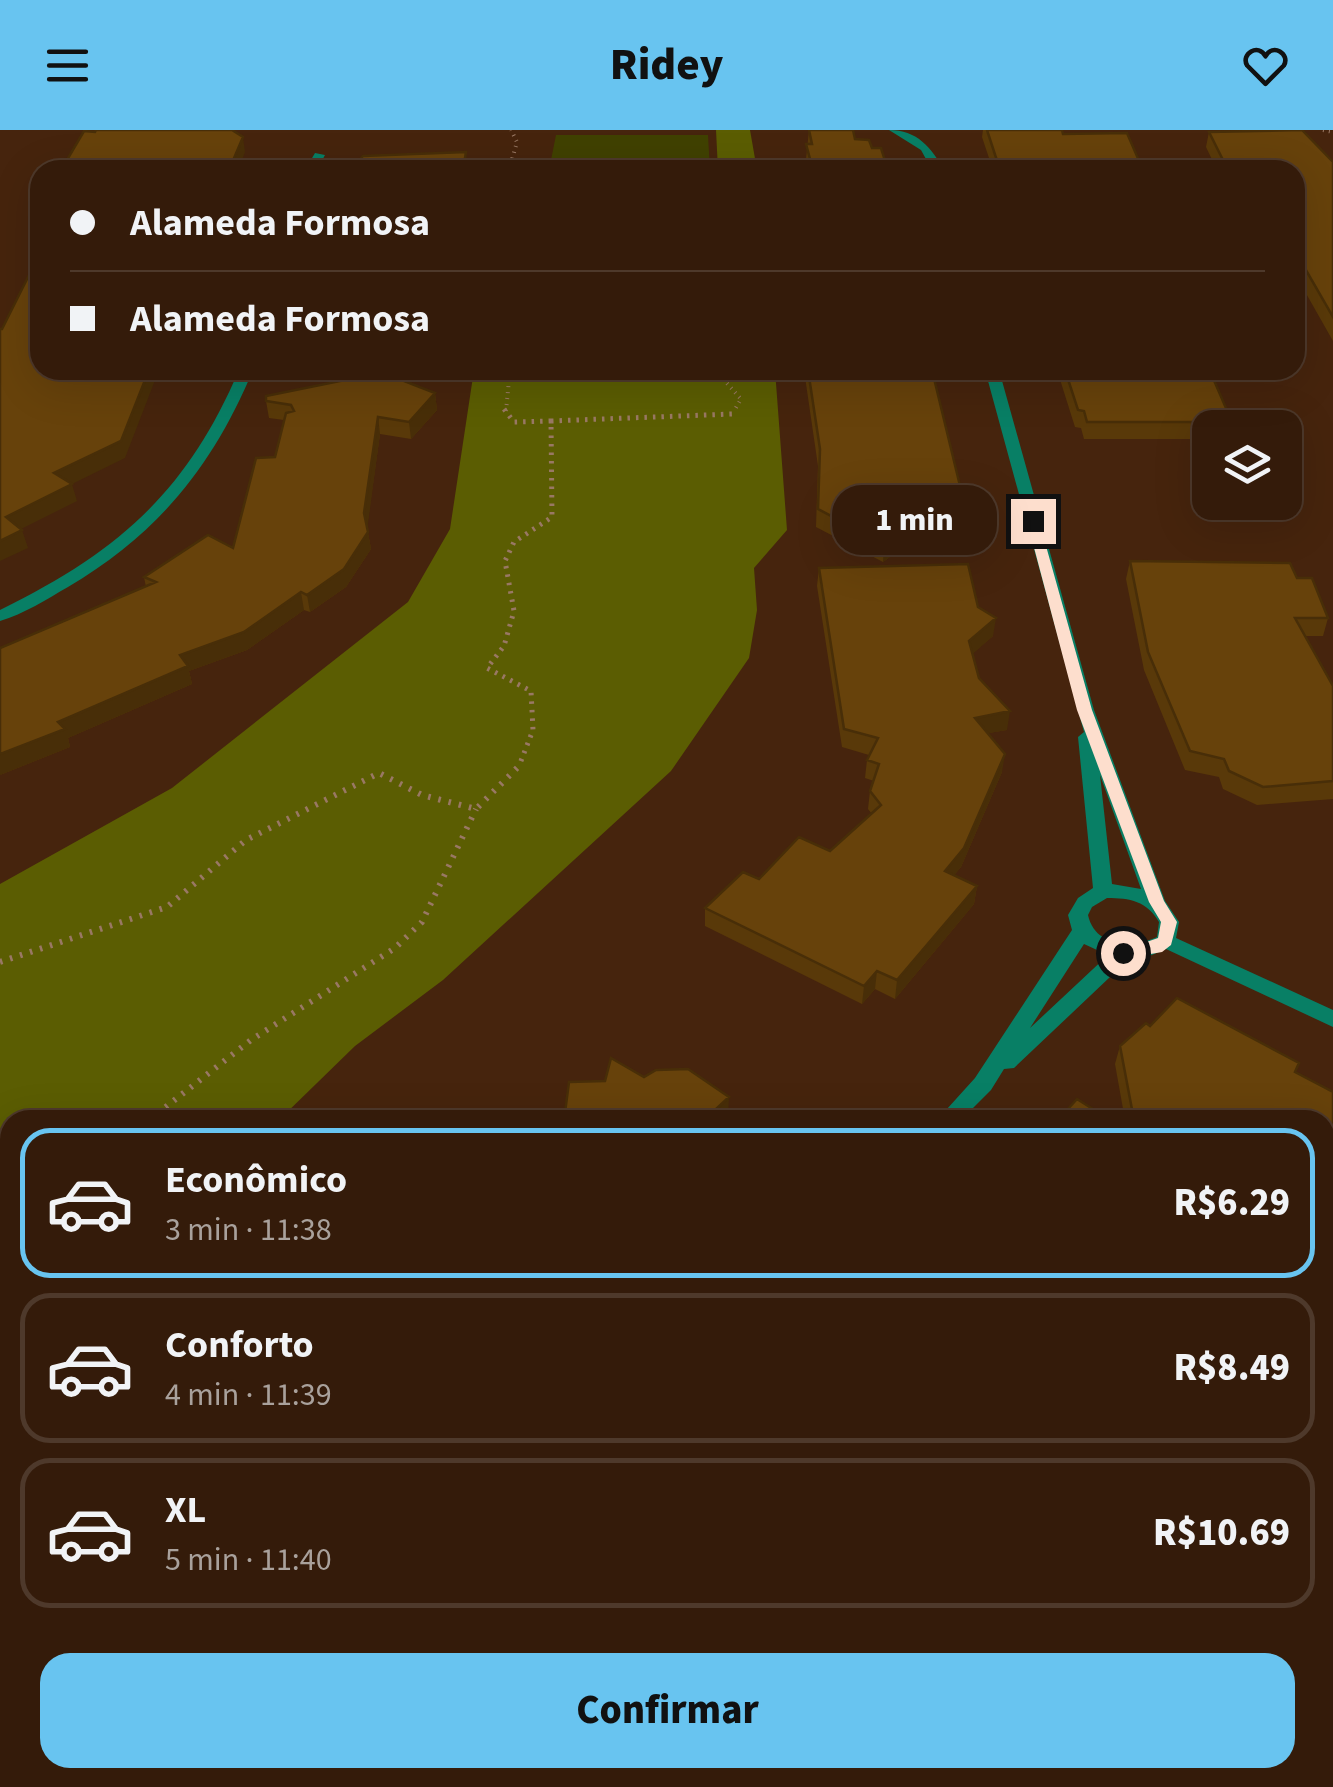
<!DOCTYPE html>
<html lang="pt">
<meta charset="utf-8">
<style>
body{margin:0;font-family:"Source Sans 3",sans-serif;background:#3c2413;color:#f1f3f6;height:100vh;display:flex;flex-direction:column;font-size:38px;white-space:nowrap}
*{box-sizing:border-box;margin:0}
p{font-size:32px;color:#a9a19c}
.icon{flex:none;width:55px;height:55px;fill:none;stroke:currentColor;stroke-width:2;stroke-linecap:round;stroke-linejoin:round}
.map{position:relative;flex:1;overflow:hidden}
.drawer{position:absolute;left:0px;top:980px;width:1335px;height:678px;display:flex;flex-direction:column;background:#341b0a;border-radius:30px 30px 0 0;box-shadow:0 10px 40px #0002,0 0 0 2px #4e392b}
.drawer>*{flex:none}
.guide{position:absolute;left:30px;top:30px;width:1275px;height:220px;border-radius:30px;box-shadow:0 10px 40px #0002,0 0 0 2px #4e392b;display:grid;align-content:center;height:220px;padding:0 40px;background:#341b0a}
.tools{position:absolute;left:1192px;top:280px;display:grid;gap:20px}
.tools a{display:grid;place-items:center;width:110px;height:110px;border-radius:20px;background:#341b0a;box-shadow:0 10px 40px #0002,0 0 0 2px #4e392b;font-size:50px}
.end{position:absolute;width:45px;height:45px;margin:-22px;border:12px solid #fddecd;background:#111;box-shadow:0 0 0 5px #111}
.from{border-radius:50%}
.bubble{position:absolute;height:70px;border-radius:30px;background:#341b0a;box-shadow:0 10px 40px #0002,0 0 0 2px #4e392b;font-size:32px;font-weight:800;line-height:70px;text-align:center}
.guide b{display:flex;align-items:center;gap:35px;height:95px;font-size:38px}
.guide b+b{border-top:2px solid #4e392b}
.guide i{width:25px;height:25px;background:#f1f3f6}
ul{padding:18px 0 0;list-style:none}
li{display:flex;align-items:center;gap:30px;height:150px;margin:0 20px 15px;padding:0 20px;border:5px solid #4e392b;border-radius:30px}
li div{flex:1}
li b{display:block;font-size:38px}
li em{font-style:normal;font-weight:800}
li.selected{border-color:#68c4f0}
li>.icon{width:90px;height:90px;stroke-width:1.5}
.cta{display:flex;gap:20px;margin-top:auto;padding:20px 40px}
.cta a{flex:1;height:115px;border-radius:30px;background:#68c4f0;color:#111;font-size:40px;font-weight:800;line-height:115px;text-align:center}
header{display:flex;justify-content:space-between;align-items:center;height:130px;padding:0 40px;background:#68c4f0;color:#111;font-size:45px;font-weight:800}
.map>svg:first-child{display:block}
.green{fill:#404100}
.forest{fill:#5b5d02}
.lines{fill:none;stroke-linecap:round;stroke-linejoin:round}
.path-far2{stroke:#997864;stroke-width:4;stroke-dasharray:1 5;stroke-linecap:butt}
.path-far1{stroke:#997864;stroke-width:5;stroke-dasharray:2.5 6;stroke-linecap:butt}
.path{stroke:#997864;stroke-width:6;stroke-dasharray:2.5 8;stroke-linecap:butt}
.street{fill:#087f65;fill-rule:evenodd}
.wall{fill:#593909}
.shaded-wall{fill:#482e08}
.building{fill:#67420b;stroke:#482e08;stroke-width:2.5}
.route{fill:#fddecd}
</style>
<header><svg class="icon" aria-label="menu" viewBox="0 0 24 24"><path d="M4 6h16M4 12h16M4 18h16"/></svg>Ridey<svg class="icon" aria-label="heart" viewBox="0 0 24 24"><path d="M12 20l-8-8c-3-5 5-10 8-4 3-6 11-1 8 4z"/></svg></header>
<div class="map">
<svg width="1333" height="1657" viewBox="0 0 1333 1657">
<rect width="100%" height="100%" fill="#46240d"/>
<path class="green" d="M 556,5 L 708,5 L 710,40 L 549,40 Z"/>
<path class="forest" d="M 716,0 L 750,0 L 757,40 L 718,40 Z
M 474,240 L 775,240 L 787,400 L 754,438 L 757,480 L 749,528 L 671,641 L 443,850 L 355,916 L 279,990 L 10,990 L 10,1192 L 0,1199 L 0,754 L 172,658 L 408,472 L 450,399 Z"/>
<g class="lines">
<path class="path-far2" d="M 1323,0 L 1333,2
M 509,40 L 517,12 L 511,0
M 715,240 L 741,269 L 734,281
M 506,281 L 510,240"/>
<path class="path-far1" d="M 504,279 L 514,292 L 551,291 L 552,387 L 514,412 L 505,431 L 514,481 L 504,516 L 487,538 L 531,561 L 533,600 L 519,636
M 551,291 L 732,284 L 735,279"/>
<path class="path" d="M 0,832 L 167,777 L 246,710 L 379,643 L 422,665 L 476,679 L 521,634
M 149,990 L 251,910 L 395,818 L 422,792 L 476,679
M 0,1059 L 10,1056"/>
<path class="street" d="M 889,0 C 917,0 931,17 944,40 L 932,40 L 921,20 Z
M 315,23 L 325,25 L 317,40 L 305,40 Z
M 239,240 L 253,240 C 213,336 158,404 68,457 C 47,469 24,484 0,491 L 0,480 C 118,422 187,362 239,240 Z
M 985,240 L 999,240 L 1094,580 L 1165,771 L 1179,792 L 1176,808 L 1333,880 L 1333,897 L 1166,819 L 1147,827 L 1129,829 L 1014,938 L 1004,939 L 991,960 L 961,990 L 937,990 L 975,948 L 1072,800 L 1068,785 L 1078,768 L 1093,758 L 1078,607 L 1084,602 ZM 1100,645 L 1141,759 L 1112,754 ZM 1107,768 C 1130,768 1147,771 1159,792 L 1157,807 C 1132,819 1095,817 1088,785 L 1092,777 ZM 1084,814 L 1108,825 L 1030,898 Z
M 286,1648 L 319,1648 L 316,1657 L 282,1657 Z"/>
</g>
<path class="wall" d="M 809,0 L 855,9 L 872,18 L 888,40 L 808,40 L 806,29 Z
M 983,0 L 1062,0 L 1063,4 L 1143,40 L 993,40 L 982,7 Z
M 1209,2 L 1333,32 L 1333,211 L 1295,144 L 1295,40 L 1217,40 L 1206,17 Z
M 804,240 L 932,240 L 961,360 L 959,377 L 883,432 L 816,397 L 818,336 Z
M 1057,240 L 1187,240 L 1191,248 L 1232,292 L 1230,298 L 1210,298 L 1210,309 L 1084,309 L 1081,298 L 1075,297 Z
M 404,251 L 435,263 L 437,280 L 411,309 L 380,304 L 367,397 L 371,419 L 346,457 L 310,482 L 304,480 L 247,520 L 189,541 L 192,554 L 68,608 L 70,617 L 0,645 L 146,457 L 144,447 L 233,418 L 275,327 L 284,290 L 269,288 L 266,271 Z
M 1130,431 L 1297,448 L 1328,488 L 1323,506 L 1305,506 L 1333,556 L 1333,669 L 1257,675 L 1223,659 L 1219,647 L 1185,640 L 1144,540 L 1126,449 Z
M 819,438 L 978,477 L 993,506 L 973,523 L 979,548 L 1007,600 L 988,603 L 1002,642 L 961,737 L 954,745 L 977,756 L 974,774 L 895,869 L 875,859 L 862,874 L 705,796 L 705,778 L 759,749 L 830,721 L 872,684 L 868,679 L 870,661 L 874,651 L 865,648 L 867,630 L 869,625 L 842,617 L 817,456 Z
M 1177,868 L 1299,933 L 1295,942 L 1333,962 L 1333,1129 L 1325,1139 L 1325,990 L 1125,990 L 1115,934 L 1120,916 L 1146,893 L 1150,896 Z
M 1333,1445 L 1333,1480 L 1325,1475 L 1325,1458 Z"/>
<path class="shaded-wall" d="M 243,7 L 245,22 L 238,40 L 229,40 Z
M 466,22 L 467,40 L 463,40 Z
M 149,240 L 159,240 L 125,328 L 72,354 L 77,371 L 11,404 L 6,387 L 54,343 Z
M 435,263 L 437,280 L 411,309 L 409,292 Z
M 378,287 L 380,304 L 367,401 L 364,383 Z
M 961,360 L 959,377 L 883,432 L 884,414 Z
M 22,400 L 28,418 L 0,431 L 0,411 Z
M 368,402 L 371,419 L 346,457 L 310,482 L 307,465 Z
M 301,462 L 304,480 L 247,520 L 189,541 L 192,554 L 68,608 L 70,617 L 0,645 L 0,624 L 180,525 Z
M 996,488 L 993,506 L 967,529 L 969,511 Z
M 1010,581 L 1007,600 L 972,606 L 975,588 Z
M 1005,624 L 1002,642 L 961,737 L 943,759 L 945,741 Z
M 977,756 L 974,774 L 895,869 L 897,850 Z
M 877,841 L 875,859 L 862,874 L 864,856 Z
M 729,967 L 728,985 L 723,990 L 715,990 L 715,980 Z
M 1333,1121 L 1333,1129 L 1325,1139 L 1325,1131 Z
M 697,1648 L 708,1648 L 700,1657 L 696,1657 Z"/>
<path class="building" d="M 96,0 L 232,0 L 243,7 L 229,40 L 61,40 L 84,1 L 95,2 Z
M 809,0 L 853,0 L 855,9 L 869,10 L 872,18 L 881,18 L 888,40 L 813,40 L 806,14 L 812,14 Z
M 987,0 L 1062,0 L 1063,4 L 1127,3 L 1143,40 L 1000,40 Z
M 1302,0 L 1333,32 L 1333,187 L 1295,121 L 1295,40 L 1228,40 L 1209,2 Z
M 466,22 L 463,40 L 353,40 L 354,36 L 363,26 Z
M 40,123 L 40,240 L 149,240 L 121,311 L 54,343 L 72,354 L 6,387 L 22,400 L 0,411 L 0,199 L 2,199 Z
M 394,240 L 397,240 L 404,251 L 435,263 L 409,292 L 378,287 L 364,383 L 368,402 L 344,439 L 307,465 L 301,462 L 244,502 L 180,525 L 188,536 L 58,592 L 65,599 L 0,624 L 0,518 L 156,452 L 144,447 L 208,405 L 233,418 L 256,328 L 275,327 L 286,283 L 294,281 L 291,275 L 266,271 L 266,266 Z
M 808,240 L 932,240 L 961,360 L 884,414 L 818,379 L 820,319 Z
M 1065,240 L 1187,240 L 1191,248 L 1213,248 L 1232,292 L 1087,292 L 1084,281 L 1078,280 Z
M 1130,431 L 1290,433 L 1297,448 L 1312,448 L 1328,488 L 1295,488 L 1333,556 L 1333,651 L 1263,657 L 1229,641 L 1224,629 L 1190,621 L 1148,522 Z
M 968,434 L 978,477 L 996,488 L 969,511 L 979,548 L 1010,581 L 975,588 L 1005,624 L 964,718 L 945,741 L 977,756 L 897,850 L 877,841 L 864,856 L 705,778 L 743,742 L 759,749 L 799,707 L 830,721 L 881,675 L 870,661 L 879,634 L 867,630 L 878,608 L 844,599 L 819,438 Z
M 1177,868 L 1299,933 L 1295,942 L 1333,962 L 1333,1121 L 1325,1131 L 1325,990 L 1134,990 L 1120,916 L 1146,893 L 1150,896 Z
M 611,928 L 644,947 L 656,940 L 688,939 L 729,967 L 715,980 L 717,990 L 564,990 L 569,952 L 605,951 Z
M 1077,969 L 1110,990 L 1058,990 Z
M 10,1311 L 10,1648 L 55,1648 L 59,1652 L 53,1657 L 0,1657 L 0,1318 Z
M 1333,1445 L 1333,1459 L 1327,1455 Z
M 1325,1534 L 1333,1540 L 1333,1657 L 1245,1657 L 1252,1648 L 1325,1648 Z
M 449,1648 L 697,1648 L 696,1649 L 705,1657 L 441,1657 Z"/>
<path class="route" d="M 1033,387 L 1039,391 L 1092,580 L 1164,771 L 1177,792 L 1171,815 L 1162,822 L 1123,829 L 1115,823 L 1158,808 L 1161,792 L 1149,772 L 1077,580 L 1027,391 Z"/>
</svg>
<div class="tools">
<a><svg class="icon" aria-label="layers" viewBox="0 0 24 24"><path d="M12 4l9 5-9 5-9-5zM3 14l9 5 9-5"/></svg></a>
</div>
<i class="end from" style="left:1123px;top:823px"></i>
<i class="end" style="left:1033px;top:391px"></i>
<div class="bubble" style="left:832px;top:355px;width:165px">1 min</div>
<div class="guide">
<b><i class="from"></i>Alameda Formosa</b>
<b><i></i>Alameda Formosa</b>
</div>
<section class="drawer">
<ul>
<li class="selected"><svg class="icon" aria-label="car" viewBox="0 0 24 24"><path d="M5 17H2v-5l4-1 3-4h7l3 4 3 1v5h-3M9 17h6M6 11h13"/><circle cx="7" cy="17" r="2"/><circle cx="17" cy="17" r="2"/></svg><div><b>Econômico</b><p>3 min · 11:38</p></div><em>R$6.29</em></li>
<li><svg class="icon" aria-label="car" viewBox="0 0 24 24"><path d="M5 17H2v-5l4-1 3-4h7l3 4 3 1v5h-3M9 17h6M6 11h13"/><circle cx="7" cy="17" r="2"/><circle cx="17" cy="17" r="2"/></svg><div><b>Conforto</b><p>4 min · 11:39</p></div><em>R$8.49</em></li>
<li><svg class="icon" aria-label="car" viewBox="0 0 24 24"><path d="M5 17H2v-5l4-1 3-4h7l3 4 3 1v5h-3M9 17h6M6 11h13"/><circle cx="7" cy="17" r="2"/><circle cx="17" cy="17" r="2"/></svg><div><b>XL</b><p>5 min · 11:40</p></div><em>R$10.69</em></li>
</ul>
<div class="cta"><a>Confirmar</a></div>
</section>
</div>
